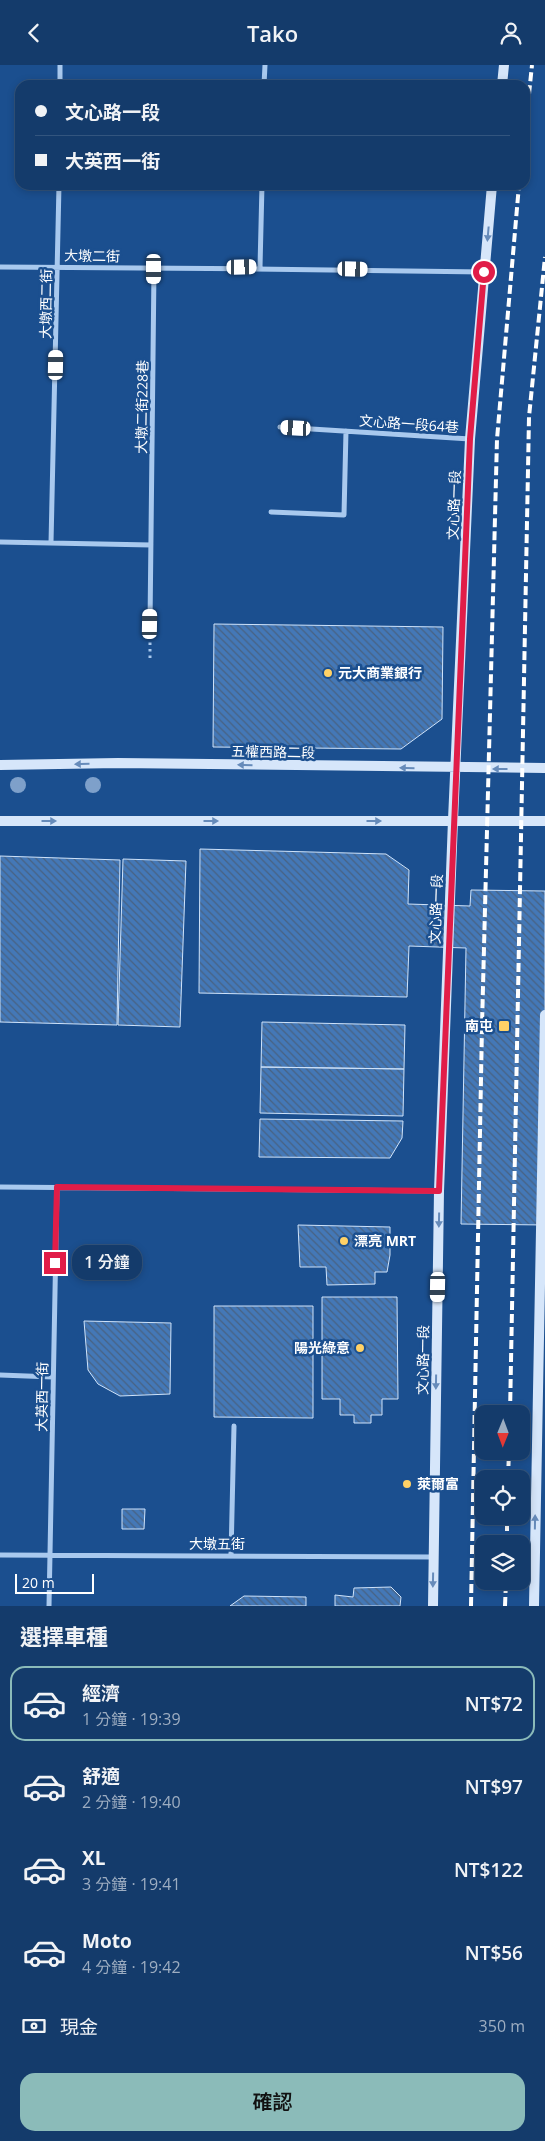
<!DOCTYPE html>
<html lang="zh-TW">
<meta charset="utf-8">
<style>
body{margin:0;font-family:"Open Sans","Noto Sans TC",sans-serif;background:#214673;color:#f1f3f6;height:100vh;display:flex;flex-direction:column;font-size:19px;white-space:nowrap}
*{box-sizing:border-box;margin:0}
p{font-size:16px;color:#9dadc1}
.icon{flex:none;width:28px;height:28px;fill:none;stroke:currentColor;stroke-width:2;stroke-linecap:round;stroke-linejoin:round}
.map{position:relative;height:1541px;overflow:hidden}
.details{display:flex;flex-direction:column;background:#143b6b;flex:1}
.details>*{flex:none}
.banner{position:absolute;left:15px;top:15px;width:515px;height:110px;border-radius:15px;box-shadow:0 2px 8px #0003,0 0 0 1px #33557e;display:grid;align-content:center;height:110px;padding:0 20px;background:#143b6b}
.needle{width:32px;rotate:181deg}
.controls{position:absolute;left:475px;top:1340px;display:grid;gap:10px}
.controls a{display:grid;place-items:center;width:55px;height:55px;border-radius:10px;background:#143b6b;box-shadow:0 2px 8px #0003,0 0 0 1px #33557e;font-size:25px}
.scale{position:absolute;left:15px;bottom:12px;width:79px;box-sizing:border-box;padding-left:5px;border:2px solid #fff;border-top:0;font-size:14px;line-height:18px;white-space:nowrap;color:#fff;-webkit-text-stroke:4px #1b4f8f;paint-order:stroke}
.end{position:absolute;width:22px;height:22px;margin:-11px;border:6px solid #e11d48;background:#fff;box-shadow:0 0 0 2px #fff}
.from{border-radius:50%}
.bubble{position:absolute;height:35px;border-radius:15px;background:#143b6b;box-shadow:0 2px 8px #0003,0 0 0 1px #33557e;font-size:16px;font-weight:600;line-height:35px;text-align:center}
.car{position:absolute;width:15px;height:30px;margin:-15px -8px;border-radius:6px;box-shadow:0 0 4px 1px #0007;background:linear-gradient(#fff 24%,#345 0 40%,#fff 0 76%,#345 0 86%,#fff 0)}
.banner b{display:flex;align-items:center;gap:18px;height:48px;font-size:19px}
.banner b+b{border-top:1px solid #33557e}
.banner i{width:12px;height:12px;background:#f1f3f6}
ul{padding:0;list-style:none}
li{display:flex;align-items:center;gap:15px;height:75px;margin:0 10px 8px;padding:0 10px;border:2px solid transparent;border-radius:15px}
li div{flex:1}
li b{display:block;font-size:19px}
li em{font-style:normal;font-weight:600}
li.on{border-color:#8bbbb9}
li>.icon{width:45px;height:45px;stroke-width:1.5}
h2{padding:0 20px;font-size:22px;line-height:60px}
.pay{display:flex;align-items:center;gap:12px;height:55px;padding:0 20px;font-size:19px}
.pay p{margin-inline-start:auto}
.cta{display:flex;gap:10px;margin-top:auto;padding:10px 20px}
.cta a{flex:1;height:58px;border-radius:15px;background:#8bbbb9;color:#111;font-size:20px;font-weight:600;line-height:58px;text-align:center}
header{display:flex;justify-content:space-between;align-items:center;height:65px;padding:0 20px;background:#143b6b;font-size:22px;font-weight:600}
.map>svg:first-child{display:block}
.building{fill:url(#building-back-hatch);stroke:#cfe3fa}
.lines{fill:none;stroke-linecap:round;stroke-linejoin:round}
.path{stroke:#a9c9ee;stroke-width:3;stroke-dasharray:2.5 4;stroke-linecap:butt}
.street{stroke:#a9c9ee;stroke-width:5}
.secondary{stroke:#d6e6fa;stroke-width:10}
.rail{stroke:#fff;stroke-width:4;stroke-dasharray:9 4;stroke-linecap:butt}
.tree{fill:#7ea0ca}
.oneway{fill:#668bba}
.route{stroke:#e11d48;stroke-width:6}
.poi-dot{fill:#ffd166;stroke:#1b4f8f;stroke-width:2}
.labels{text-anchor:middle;stroke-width:5;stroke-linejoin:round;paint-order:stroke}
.street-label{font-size:14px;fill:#fff;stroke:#1b4f8f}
.poi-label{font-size:14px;font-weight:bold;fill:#fff;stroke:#1b4f8f;text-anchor:start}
</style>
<header><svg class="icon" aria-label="back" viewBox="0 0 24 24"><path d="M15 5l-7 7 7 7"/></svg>Tako<svg class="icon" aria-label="person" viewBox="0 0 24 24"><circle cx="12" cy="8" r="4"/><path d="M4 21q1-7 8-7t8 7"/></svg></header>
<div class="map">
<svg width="545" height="1541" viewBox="0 0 545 1541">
<defs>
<pattern id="building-back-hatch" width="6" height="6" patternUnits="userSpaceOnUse" patternTransform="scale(1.25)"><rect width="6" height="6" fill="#4478b7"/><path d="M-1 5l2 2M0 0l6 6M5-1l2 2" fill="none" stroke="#486282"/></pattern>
</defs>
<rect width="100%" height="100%" fill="#1b4f8f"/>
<path class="building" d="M 214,559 L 443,562 L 442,654 L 401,684 L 213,682 Z
M 200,784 L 386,789 L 409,805 L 408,839 L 470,841 L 471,825 L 545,826 L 545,1160 L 461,1159 L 466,883 L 409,881 L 407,932 L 199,928 Z
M 0,791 L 120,795 L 117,960 L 0,957 Z
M 123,794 L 186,796 L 180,962 L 118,960 Z
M 262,957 L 405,960 L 404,1004 L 261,1002 Z
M 261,1002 L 404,1004 L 403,1051 L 260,1048 Z
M 260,1054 L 403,1056 L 402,1073 L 390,1093 L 259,1092 Z
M 298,1160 L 390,1162 L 390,1190 L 387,1207 L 375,1207 L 375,1219 L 327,1220 L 326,1202 L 300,1202 Z
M 322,1232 L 397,1232 L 398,1334 L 382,1334 L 382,1350 L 371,1350 L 371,1358 L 354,1358 L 354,1350 L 340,1350 L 340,1334 L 322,1334 Z
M 214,1241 L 313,1241 L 313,1353 L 214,1352 Z
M 84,1256 L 171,1258 L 170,1329 L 120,1331 L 98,1319 L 88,1305 Z
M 122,1444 L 145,1444 L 144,1464 L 122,1464 Z
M 391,1522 L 401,1532 L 400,1541 L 335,1541 L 335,1530 L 353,1532 L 354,1523 Z
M 244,1531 L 306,1532 L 306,1541 L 230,1541 Z"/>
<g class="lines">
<path class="path" d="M 150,593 L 150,573"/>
<path class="street" d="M 60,20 L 60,0
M 264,20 L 265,0
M 0,202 C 161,203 323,204 484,207
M 260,202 L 262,120
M 280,362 L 470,374
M 271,447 L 344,450 L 346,366
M 0,477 L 151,480
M 51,478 L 59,120
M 150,559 L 154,204
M 0,1122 L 439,1126
M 0,1310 L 53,1312
M 0,1490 L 434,1492
M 231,1490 L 234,1361
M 49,1541 L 57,1122"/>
<path class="secondary" d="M 502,20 L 504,0
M 0,700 L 118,698 L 545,703
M 0,756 L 545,756
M 433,1541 L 439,1126 L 453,755 L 470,374 L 492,120
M 534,1541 L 545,950"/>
<path class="rail" d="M 525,68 L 532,0
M 510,1349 L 529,352 L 545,192
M 508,1414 L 509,1386
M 507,1479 L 507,1451
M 471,1541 L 482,961 L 497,374 L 519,120
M 505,1541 L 506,1516"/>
</g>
<g class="tree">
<circle cx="18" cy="720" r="8"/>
<circle cx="93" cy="720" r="8"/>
</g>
<defs><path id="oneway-solid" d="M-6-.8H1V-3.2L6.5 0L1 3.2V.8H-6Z" transform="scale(1.25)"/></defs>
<g class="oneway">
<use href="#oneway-solid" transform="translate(488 169) rotate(95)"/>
<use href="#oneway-solid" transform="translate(82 699) rotate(179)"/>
<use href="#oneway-solid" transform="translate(245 700) rotate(-179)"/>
<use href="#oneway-solid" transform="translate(407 703) rotate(-179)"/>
<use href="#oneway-solid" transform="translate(500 704) rotate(180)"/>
<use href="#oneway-solid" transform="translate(49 756)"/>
<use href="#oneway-solid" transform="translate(211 756)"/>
<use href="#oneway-solid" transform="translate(374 756)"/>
<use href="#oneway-solid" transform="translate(439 1155) rotate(91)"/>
<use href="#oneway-solid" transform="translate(436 1317) rotate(91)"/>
<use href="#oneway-solid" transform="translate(535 1457) rotate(-89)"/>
<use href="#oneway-solid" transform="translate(433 1515) rotate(91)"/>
</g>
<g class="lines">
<path class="route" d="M 55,1198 L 57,1122 L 439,1126 L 470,374 L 484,207"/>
</g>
<g class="poi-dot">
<circle cx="328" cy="608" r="5"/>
<rect x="498" y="955" width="12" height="12" rx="2.5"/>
<circle cx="344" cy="1176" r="5"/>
<circle cx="360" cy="1283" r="5"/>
<circle cx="407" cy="1419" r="5"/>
</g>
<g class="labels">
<g class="street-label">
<text transform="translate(92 191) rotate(1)" y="5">大墩二街</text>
<text transform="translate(46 239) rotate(-89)" y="5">大墩西二街</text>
<text transform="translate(142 342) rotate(-89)" y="5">大墩二街228巷</text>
<text transform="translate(409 359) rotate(4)" y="5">文心路一段64巷</text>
<text transform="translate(454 440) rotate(-88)" y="5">文心路一段</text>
<text transform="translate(273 687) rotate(1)" y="5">五權西路二段</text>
<text transform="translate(436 844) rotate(-88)" y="5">文心路一段</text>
<text transform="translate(423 1295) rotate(-89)" y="5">文心路一段</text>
<text transform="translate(42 1332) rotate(-89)" y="5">大英西一街</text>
<text x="217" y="1484">大墩五街</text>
</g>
<g class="poi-label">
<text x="338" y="613">元大商業銀行</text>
<text x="493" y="966" text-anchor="end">南屯</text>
<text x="354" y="1181">漂亮 MRT</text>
<text x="350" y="1288" text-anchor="end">陽光綠意</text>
<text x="417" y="1424">萊爾富</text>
</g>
</g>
</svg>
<div class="controls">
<a><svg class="needle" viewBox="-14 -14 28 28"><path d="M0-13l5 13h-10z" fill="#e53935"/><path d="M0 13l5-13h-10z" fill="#9dadc1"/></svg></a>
<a><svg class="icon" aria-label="locate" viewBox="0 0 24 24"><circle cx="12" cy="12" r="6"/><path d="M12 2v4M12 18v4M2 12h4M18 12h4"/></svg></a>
<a><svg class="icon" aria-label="layers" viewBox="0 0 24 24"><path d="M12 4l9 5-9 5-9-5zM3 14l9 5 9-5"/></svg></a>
</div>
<div class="scale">20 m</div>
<i class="end from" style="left:484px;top:207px"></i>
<i class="end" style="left:55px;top:1198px"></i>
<div class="bubble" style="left:72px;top:1180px;width:70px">1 分鐘</div>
<i class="car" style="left:242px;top:202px;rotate:89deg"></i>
<i class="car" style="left:154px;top:204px;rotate:180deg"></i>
<i class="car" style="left:353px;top:204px;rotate:91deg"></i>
<i class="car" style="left:56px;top:300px;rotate:1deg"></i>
<i class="car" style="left:296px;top:363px;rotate:273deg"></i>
<i class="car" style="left:150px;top:559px;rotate:1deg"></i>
<i class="car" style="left:438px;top:1222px;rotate:181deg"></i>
<div class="banner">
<b><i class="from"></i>文心路一段</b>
<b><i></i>大英西一街</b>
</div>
</div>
<section class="details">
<h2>選擇車種</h2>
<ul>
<li class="on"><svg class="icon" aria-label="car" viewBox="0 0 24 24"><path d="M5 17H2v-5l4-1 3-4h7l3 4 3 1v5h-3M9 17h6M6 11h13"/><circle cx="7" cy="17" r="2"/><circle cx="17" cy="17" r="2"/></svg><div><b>經濟</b><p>1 分鐘 · 19:39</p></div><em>NT$72</em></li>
<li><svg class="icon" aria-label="car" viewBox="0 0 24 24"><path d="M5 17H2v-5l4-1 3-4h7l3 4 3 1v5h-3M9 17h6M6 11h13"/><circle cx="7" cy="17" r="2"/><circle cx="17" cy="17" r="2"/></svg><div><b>舒適</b><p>2 分鐘 · 19:40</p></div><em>NT$97</em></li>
<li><svg class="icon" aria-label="car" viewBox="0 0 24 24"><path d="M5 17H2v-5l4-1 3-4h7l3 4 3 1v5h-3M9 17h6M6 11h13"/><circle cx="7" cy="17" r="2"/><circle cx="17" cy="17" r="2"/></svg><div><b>XL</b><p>3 分鐘 · 19:41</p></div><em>NT$122</em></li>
<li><svg class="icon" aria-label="car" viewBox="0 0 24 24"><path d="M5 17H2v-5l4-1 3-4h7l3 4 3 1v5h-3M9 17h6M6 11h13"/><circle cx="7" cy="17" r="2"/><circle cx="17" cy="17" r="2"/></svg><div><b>Moto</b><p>4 分鐘 · 19:42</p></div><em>NT$56</em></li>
</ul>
<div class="pay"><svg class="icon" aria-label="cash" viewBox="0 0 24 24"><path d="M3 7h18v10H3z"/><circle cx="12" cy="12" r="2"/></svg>現金<p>350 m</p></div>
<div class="cta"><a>確認</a></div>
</section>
